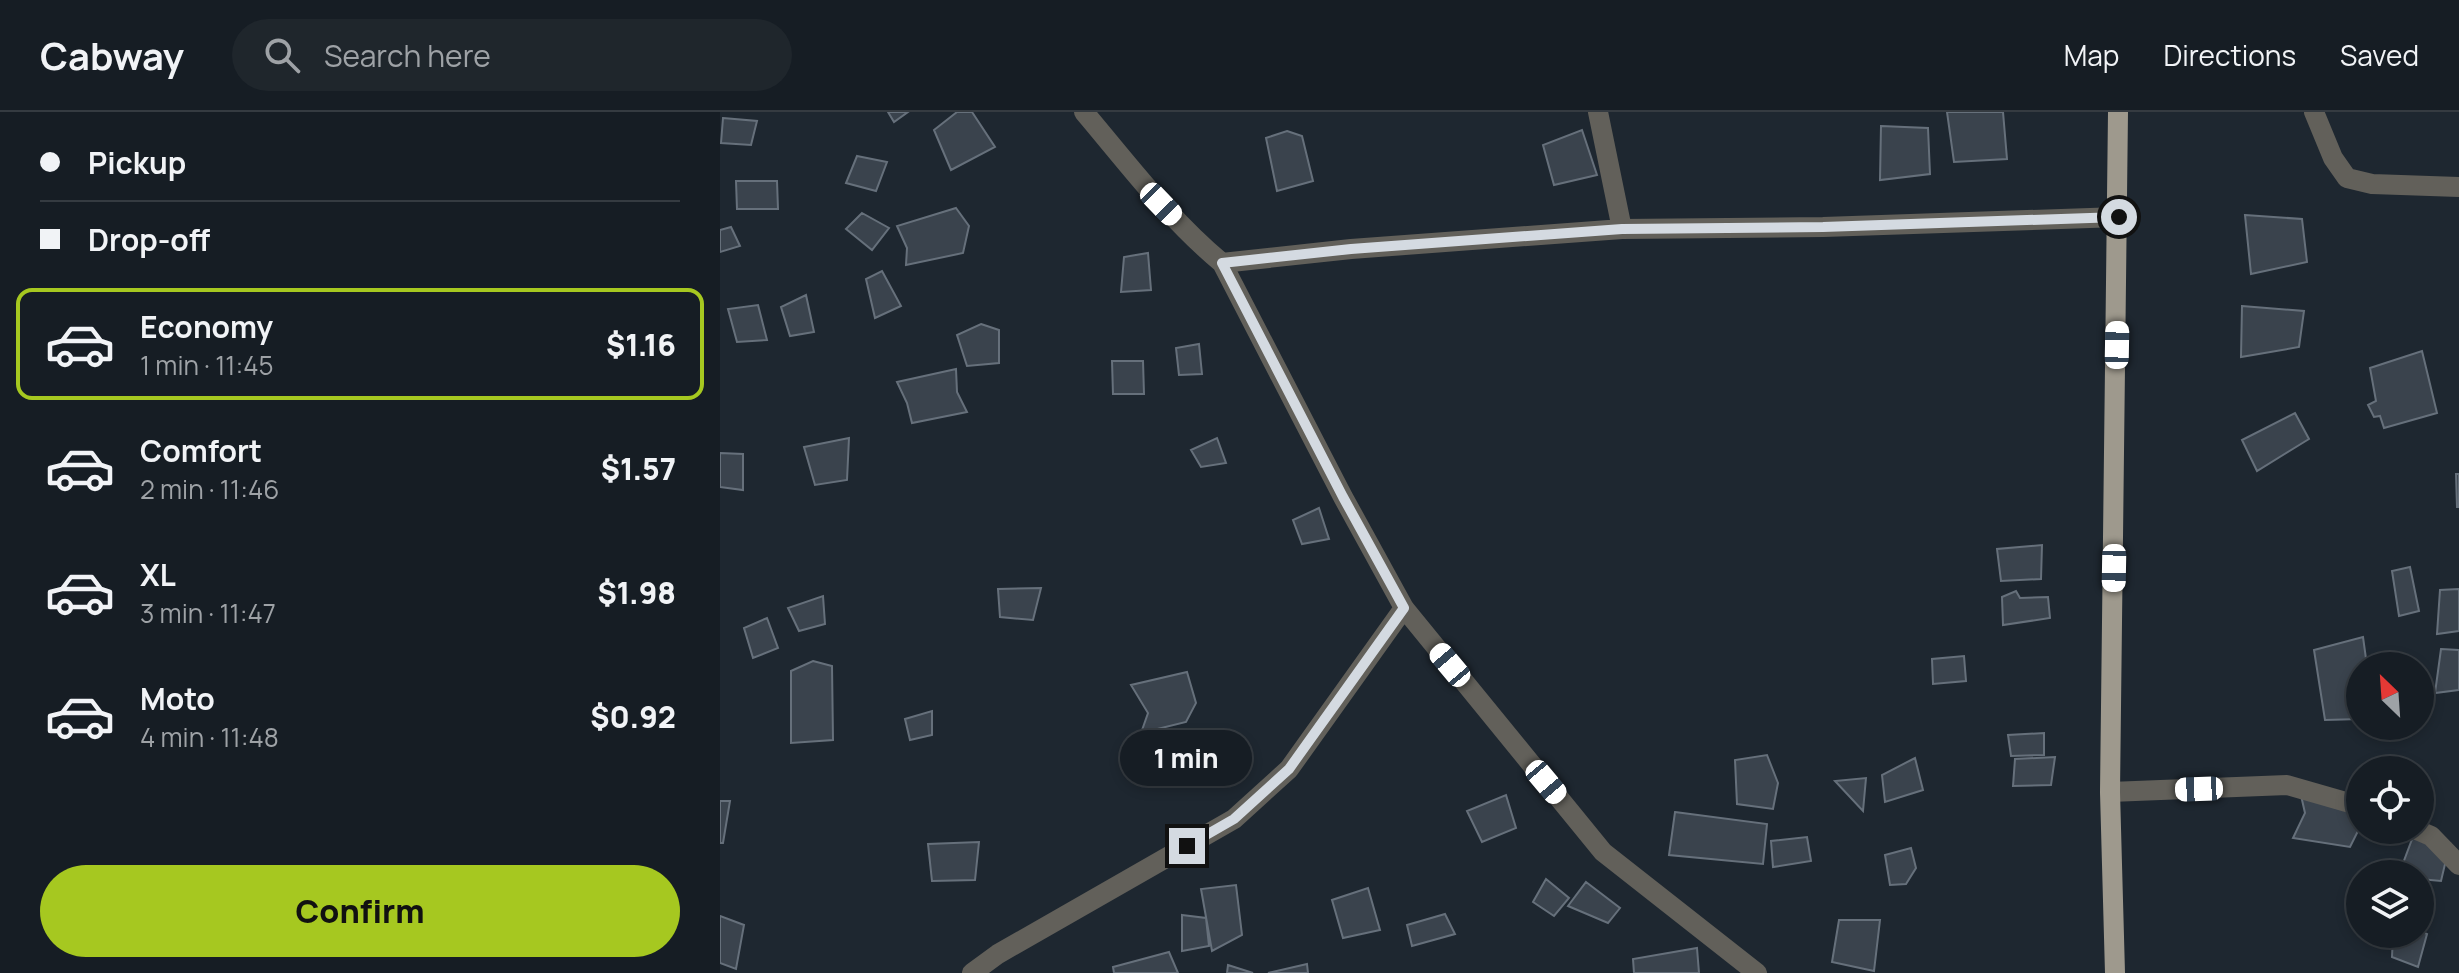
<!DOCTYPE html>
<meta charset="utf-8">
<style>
body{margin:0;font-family:Manrope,sans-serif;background:#1f262c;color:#f1f3f6;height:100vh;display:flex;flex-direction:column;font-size:30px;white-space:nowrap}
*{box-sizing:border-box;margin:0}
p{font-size:26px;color:#9ea2a6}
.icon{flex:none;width:44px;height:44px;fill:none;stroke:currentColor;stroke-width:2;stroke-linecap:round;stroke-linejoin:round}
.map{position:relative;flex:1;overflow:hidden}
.side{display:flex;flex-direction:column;background:#161d24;width:720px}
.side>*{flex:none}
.hud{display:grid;align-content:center;height:176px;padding:0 40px;background:#161d24}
.needle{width:52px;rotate:335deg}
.buttons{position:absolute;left:1626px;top:540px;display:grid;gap:16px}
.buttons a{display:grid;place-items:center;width:88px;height:88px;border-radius:50%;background:#161d24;box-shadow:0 4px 12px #0003,0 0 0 2px #353b41;font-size:40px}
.end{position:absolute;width:36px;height:36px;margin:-18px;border:10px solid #d4dae1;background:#111;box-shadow:0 0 0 4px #111}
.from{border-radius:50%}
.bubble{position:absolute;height:56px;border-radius:28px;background:#161d24;box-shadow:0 4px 12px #0003,0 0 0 2px #353b41;font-size:26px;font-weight:800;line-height:56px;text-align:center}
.car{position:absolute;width:24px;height:48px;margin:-24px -12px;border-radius:10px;box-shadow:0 0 6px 2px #0007;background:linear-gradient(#fff 24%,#345 0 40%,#fff 0 76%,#345 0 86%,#fff 0)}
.hud b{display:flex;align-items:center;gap:28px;height:76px;font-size:30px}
.hud b+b{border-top:2px solid #353b41}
.hud i{width:20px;height:20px;background:#f1f3f6}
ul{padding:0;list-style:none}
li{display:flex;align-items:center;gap:24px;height:112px;margin:0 16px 12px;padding:0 24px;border:4px solid transparent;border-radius:16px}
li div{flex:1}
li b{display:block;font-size:30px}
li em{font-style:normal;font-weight:800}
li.current{border-color:#a6c820}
li>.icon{width:72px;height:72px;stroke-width:1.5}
.button{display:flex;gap:16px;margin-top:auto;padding:16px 40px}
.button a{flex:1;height:92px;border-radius:48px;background:#a6c820;color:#111;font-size:32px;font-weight:800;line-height:92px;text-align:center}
header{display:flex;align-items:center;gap:48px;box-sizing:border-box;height:112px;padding:0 40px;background:#161d24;border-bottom:2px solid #353b41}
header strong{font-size:38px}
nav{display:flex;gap:44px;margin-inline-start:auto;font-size:28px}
.search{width:560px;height:72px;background:#1f262c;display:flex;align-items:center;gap:20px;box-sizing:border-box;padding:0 28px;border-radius:44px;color:#9ea2a6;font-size:30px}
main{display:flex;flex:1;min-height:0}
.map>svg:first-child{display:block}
.building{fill:#3a434d;stroke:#66707b;stroke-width:2}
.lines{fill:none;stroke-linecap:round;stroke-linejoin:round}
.street{stroke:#62605a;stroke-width:20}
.primary{stroke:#9e998d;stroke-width:20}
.route{stroke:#d4dae1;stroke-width:10}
</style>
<header>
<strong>Cabway</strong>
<div class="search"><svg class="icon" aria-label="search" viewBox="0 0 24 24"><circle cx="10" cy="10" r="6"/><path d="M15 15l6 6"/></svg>Search here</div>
<nav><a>Map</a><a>Directions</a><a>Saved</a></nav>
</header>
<main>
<section class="side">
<div class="hud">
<b><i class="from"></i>Pickup</b>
<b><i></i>Drop-off</b>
</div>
<ul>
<li class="current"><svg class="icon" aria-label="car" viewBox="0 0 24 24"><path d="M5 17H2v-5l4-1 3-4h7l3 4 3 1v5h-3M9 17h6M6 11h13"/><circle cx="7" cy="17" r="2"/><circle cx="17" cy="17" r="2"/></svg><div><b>Economy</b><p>1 min · 11:45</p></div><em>$1.16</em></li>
<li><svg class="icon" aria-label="car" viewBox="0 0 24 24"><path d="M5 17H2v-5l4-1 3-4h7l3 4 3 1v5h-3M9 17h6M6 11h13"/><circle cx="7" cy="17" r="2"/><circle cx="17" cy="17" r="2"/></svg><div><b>Comfort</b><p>2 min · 11:46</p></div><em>$1.57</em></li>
<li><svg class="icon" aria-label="car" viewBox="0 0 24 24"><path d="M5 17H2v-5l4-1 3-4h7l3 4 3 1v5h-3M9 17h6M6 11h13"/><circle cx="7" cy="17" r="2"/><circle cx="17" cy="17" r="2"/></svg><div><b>XL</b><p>3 min · 11:47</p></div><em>$1.98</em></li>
<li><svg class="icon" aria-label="car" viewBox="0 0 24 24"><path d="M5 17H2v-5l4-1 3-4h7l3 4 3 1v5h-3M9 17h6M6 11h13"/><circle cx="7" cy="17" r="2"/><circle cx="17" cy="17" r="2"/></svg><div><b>Moto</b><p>4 min · 11:48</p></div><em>$0.92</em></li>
</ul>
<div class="button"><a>Confirm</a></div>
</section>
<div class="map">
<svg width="1739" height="861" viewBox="0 0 1739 861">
<rect width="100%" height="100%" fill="#1e2730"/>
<path class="building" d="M 168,0 L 188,0 L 174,10 Z
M 237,0 L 252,0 L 275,35 L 231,58 L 214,18 Z
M 1227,0 L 1283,0 L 1287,47 L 1234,50 Z
M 3,6 L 37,9 L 31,33 L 1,31 Z
M 1161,14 L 1208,16 L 1210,62 L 1160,68 Z
M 862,18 L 877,63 L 834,73 L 823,33 Z
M 567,19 L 582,24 L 593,69 L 557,79 L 546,26 Z
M 137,44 L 167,50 L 156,79 L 126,71 Z
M 16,69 L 57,69 L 58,97 L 17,97 Z
M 236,96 L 249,114 L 243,141 L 186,153 L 187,136 L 177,114 Z
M 142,101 L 169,116 L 152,138 L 126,117 Z
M 1525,103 L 1582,107 L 1587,150 L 1531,162 Z
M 11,115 L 20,134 L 0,140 L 0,118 Z
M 428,141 L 431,178 L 401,180 L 404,145 Z
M 162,159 L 181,194 L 155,206 L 146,167 Z
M 86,183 L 94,220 L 70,224 L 61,195 Z
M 38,193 L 47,228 L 17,230 L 8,197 Z
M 1522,194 L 1584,199 L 1579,235 L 1521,245 Z
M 261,212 L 279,218 L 279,251 L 247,254 L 237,223 Z
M 479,232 L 482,262 L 459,263 L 456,236 Z
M 1702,239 L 1717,301 L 1664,316 L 1660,304 L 1654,305 L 1648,293 L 1656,289 L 1650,256 Z
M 392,249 L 423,249 L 424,282 L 393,282 Z
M 236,257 L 237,280 L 247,300 L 192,311 L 187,291 L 177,270 Z
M 1575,301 L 1589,327 L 1537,359 L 1522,328 Z
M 129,326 L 127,368 L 95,373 L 84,335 Z
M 497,326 L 506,351 L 481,355 L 471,338 Z
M 0,341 L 23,342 L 23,378 L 0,375 Z
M 1736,362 L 1739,362 L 1739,395 L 1737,395 Z
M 599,396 L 609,427 L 582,432 L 573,408 Z
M 1322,433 L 1321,467 L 1281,469 L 1277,437 Z
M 1690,455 L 1699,499 L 1679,504 L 1672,459 Z
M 321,476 L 313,508 L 280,505 L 278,477 Z
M 1739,477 L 1739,519 L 1717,522 L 1720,478 Z
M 1296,479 L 1300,486 L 1328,485 L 1330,506 L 1283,513 L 1282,485 Z
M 103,484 L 105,512 L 79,519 L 68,496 Z
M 47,506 L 58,536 L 33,546 L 24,516 Z
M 1643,525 L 1647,554 L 1640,554 L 1640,607 L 1605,608 L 1594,538 Z
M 1721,537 L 1739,538 L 1739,578 L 1715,581 Z
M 1244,544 L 1246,569 L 1213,572 L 1212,547 Z
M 93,549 L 112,554 L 113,628 L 71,631 L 71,559 Z
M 467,560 L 476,591 L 466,610 L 421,621 L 428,601 L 411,573 Z
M 212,599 L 212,623 L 190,628 L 185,607 Z
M 1324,621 L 1324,643 L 1291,644 L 1288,623 Z
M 1047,643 L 1058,671 L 1053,697 L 1017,692 L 1015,648 Z
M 1335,645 L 1331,673 L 1293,674 L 1295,647 Z
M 1195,646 L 1203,678 L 1165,690 L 1162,663 Z
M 1146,666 L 1143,699 L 1115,669 Z
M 1580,679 L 1640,683 L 1640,715 L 1630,735 L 1573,726 L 1585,701 Z
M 786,683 L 796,716 L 762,730 L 747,699 Z
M 0,689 L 10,689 L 3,731 L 0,731 Z
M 955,700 L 1047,712 L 1043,752 L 949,743 Z
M 1694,722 L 1730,731 L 1721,769 L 1700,767 L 1700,762 L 1679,762 Z
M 1087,725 L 1091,749 L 1053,755 L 1051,729 Z
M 259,730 L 255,768 L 212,769 L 208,732 Z
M 1191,736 L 1196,756 L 1186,772 L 1170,773 L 1165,743 Z
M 826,767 L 849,786 L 834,804 L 813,790 Z
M 866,770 L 900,796 L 888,811 L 848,794 Z
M 516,773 L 522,823 L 492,839 L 481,777 Z
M 648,776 L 660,818 L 623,826 L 612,788 Z
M 725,802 L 735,822 L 692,834 L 687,813 Z
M 462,803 L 486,806 L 489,834 L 462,839 Z
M 0,804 L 24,813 L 16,857 L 0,851 Z
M 1119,808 L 1160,808 L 1154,859 L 1112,850 Z
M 1700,819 L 1707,822 L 1698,855 L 1672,845 L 1673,822 L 1700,822 Z
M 977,836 L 979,861 L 914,861 L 913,847 Z
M 449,840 L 458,861 L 394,861 L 393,855 Z
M 587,852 L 588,861 L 548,861 Z
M 508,853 L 533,861 L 507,861 Z"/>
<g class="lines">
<path class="street" d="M 364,0 C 408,52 450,108 502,151 L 631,137 L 902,117 L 1103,115 L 1399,105
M 878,0 L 902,117
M 1594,0 L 1613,46 L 1627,66 L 1652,72 L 1739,75
M 502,151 L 623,385 L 684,496 L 883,740 L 1037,861
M 1390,680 L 1567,673 L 1640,694
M 1697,718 L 1711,724 L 1739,753
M 252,861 L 278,842 L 514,707 L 569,657 L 684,496"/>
<path class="primary" d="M 1395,861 L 1390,680 L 1398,0"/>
</g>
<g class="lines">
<path class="route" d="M 467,734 L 514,707 L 569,657 L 684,496 L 623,385 L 502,151 L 631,137 L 902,117 L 1103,115 L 1399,105"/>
</g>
</svg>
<div class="buttons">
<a><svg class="needle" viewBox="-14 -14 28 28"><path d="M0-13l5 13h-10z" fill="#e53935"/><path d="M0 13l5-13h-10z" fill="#9ea2a6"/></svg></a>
<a><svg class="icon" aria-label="locate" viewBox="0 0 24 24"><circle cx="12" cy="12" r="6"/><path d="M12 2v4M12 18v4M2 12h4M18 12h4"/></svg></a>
<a><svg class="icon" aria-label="layers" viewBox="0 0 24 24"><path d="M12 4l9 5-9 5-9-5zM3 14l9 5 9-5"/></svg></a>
</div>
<i class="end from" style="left:1399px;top:105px"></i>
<i class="end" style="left:467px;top:734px"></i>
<div class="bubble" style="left:400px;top:618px;width:132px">1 min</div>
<i class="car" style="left:441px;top:92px;rotate:136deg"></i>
<i class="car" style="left:1397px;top:233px;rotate:1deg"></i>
<i class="car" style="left:1394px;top:456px;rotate:181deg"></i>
<i class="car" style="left:730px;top:553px;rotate:320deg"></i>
<i class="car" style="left:826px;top:670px;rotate:140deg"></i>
<i class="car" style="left:1479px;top:677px;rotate:268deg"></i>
</div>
</main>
